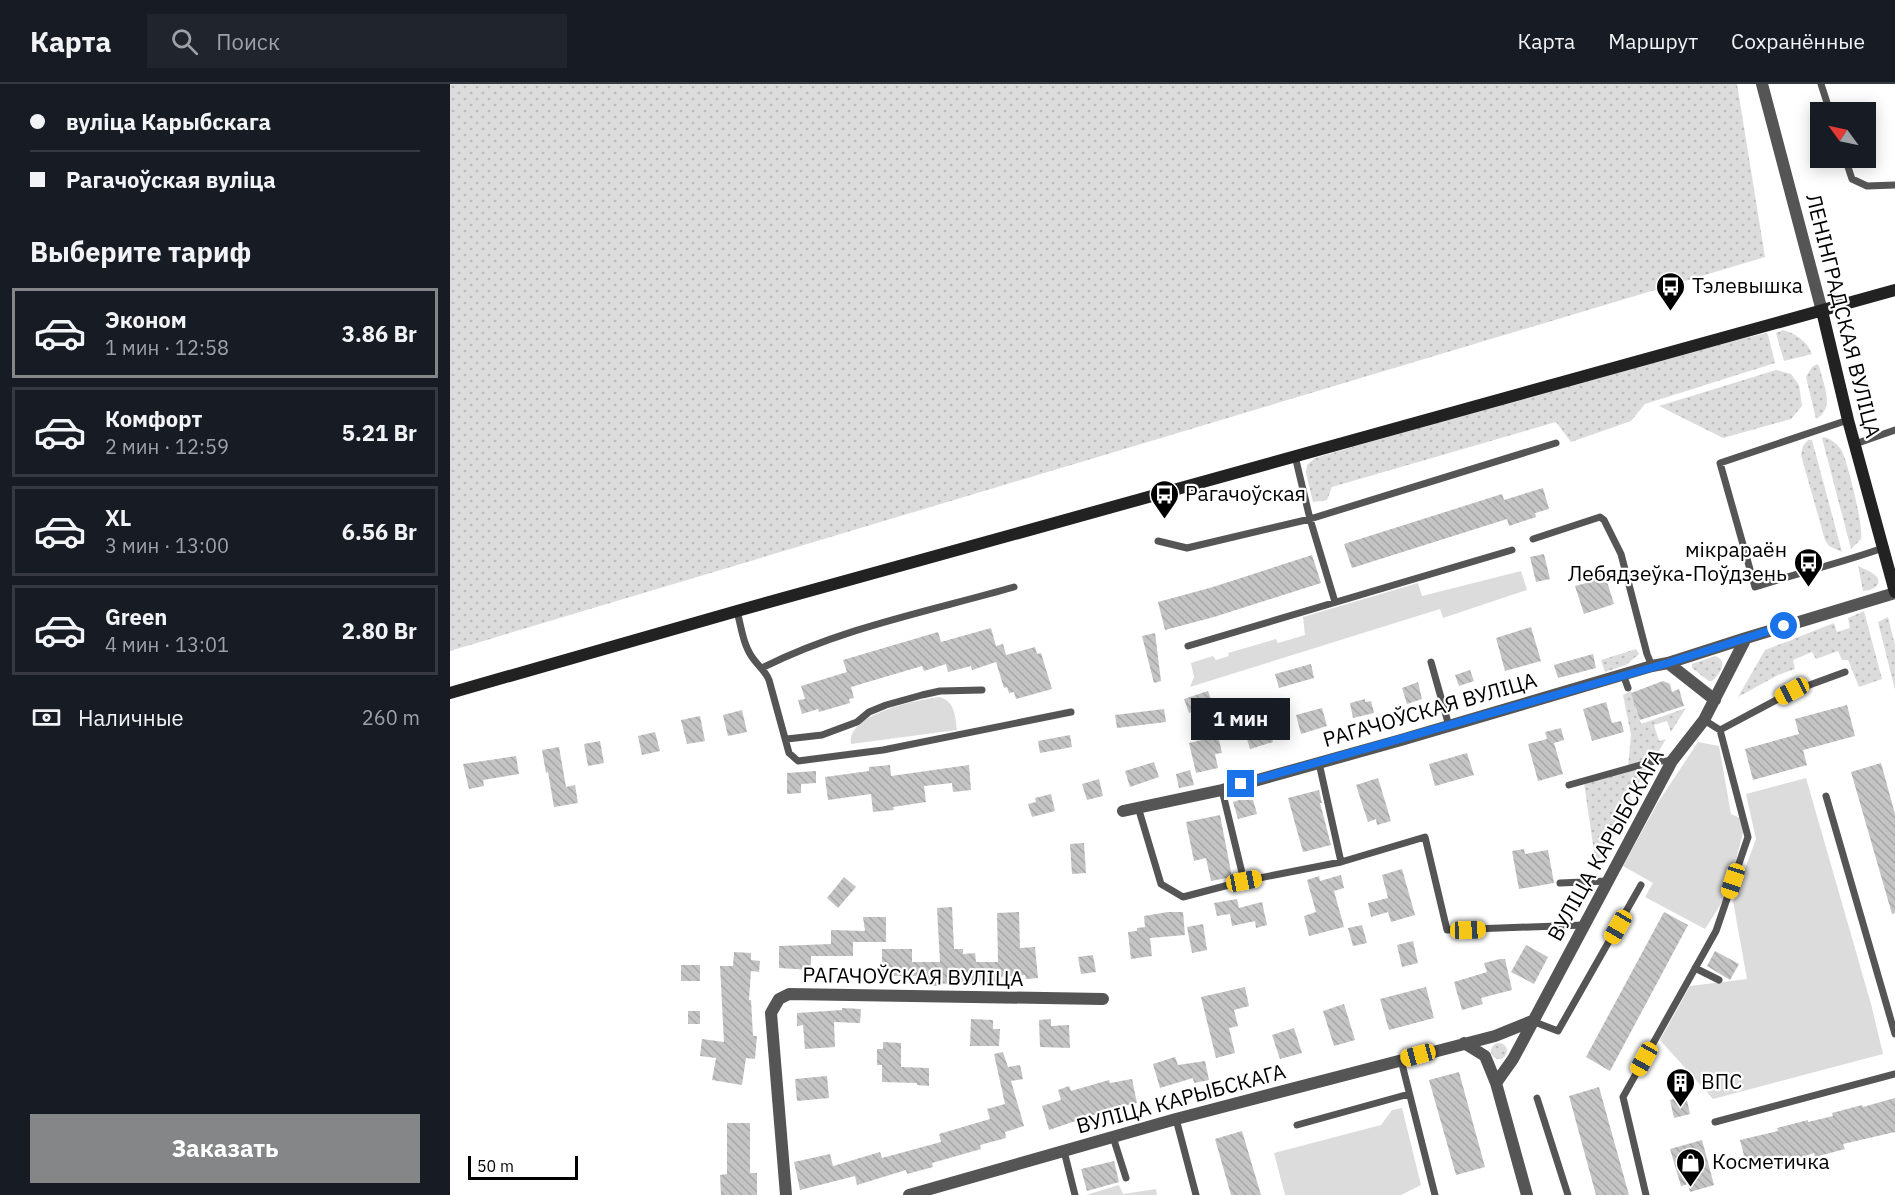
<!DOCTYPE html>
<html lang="ru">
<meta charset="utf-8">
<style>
body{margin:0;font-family:"IBM Plex Sans",sans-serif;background:#20242c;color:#f1f3f6;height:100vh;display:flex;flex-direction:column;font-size:22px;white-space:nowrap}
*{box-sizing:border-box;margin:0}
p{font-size:20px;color:#9ea1a6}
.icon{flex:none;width:33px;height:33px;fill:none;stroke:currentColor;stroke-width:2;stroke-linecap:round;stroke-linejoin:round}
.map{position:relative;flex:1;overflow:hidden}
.details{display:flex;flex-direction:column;background:#171b24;width:450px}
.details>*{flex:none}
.top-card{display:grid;align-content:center;height:132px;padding:0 30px;background:#171b24}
.needle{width:39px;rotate:303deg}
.buttons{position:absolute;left:1360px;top:18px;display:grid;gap:12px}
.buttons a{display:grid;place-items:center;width:66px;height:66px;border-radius:0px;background:#171b24;box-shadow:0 3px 15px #0003;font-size:30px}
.scale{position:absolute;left:18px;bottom:15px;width:110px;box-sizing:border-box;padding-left:6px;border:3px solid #000;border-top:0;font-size:16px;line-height:21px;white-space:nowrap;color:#000;-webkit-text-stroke:4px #fff;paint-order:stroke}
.end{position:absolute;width:27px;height:27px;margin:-14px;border:8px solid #1a73e8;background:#fff;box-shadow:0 0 0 3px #fff}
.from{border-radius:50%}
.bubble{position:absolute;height:42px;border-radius:0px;background:#171b24;box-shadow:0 3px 15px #0003;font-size:20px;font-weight:700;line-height:42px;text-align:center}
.car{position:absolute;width:18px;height:36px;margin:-18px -9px;border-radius:8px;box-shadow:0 0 4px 2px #0007;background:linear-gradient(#f5c518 24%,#345 0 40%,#f5c518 0 76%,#345 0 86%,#f5c518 0)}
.top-card b{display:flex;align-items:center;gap:21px;height:57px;font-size:22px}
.top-card b+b{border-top:2px solid #363941}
.top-card i{width:15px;height:15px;background:#f1f3f6}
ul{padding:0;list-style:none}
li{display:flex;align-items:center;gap:18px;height:90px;margin:0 12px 9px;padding:0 18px;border:3px solid #363941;border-radius:0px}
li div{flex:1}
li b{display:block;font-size:22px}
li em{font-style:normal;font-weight:700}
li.selected{border-color:#858687}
li>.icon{width:54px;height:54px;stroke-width:1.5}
h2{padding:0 30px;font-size:27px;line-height:72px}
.pay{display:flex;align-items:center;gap:15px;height:66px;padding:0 30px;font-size:22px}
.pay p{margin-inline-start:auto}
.action{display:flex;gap:12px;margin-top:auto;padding:12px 30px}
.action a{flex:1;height:69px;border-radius:0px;background:#858687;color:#fff;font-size:24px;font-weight:700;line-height:69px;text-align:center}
header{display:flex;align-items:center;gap:36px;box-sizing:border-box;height:84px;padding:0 30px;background:#171b24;border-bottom:2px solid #363941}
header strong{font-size:28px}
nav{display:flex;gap:33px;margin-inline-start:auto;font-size:21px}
.search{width:420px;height:54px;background:#20242c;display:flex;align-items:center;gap:15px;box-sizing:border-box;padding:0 21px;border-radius:0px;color:#9ea1a6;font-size:22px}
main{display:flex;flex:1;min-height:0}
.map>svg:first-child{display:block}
.grass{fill:url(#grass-dots)}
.green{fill:#dcdcdc}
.building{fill:url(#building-back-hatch)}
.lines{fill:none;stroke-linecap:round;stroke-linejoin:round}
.service{stroke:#555;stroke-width:7}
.minor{stroke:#555;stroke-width:12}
.secondary{stroke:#222;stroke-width:12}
.route{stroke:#1a73e8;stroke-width:8}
.labels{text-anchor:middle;stroke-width:4.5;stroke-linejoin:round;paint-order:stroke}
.poi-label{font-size:21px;fill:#000;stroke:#fff;text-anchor:start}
.street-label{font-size:21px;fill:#000;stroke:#fff}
</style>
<header>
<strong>Карта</strong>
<div class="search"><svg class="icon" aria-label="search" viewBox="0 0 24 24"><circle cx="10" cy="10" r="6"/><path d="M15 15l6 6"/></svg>Поиск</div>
<nav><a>Карта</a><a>Маршрут</a><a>Сохранённые</a></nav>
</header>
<main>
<section class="details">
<div class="top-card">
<b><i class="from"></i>вуліца Карыбскага</b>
<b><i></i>Рагачоўская вуліца</b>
</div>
<h2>Выберите тариф</h2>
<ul>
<li class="selected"><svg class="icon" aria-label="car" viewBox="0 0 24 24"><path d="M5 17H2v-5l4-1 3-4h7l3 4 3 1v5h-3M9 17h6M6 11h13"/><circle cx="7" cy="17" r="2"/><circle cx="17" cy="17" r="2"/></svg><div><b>Эконом</b><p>1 мин · 12:58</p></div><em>3.86 Br</em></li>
<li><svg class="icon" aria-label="car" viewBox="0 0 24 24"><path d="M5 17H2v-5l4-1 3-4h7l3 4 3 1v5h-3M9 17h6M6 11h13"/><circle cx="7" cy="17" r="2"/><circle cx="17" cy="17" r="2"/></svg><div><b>Комфорт</b><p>2 мин · 12:59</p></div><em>5.21 Br</em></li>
<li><svg class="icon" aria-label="car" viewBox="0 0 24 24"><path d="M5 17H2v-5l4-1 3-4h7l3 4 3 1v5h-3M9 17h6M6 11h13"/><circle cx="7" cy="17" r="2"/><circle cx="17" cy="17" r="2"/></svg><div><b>XL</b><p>3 мин · 13:00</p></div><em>6.56 Br</em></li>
<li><svg class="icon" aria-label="car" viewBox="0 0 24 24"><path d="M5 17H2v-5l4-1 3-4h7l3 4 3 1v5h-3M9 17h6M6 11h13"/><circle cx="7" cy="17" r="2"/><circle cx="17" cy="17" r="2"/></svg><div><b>Green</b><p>4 мин · 13:01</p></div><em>2.80 Br</em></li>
</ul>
<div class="pay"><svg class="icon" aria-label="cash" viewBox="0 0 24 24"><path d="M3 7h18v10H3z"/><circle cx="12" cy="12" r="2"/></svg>Наличные<p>260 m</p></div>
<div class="action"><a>Заказать</a></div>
</section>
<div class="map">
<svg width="1445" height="1111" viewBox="0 0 1445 1111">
<defs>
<pattern id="grass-dots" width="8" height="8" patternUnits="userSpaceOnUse" patternTransform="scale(1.5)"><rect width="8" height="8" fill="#dcdcdc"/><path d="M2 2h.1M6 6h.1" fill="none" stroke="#bbb" stroke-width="1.8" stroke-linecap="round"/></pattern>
<pattern id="building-back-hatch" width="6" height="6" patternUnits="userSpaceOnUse" patternTransform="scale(1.5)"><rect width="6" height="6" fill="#c4c4c4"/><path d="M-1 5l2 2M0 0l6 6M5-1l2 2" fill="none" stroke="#a7a7a7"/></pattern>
</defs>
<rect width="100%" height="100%" fill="#fff"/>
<path class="grass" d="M 0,0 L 1287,0 L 1315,173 L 0,567 Z
M 1333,246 C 1345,249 1358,258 1362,270 L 1334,277 L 1326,249 Z
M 1316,249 L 1318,251 L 1325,279 L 1195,320 L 1181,337 L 1121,358 L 1106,338 L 882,403 L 877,416 L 863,418 L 856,389 L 857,381 L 865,374 L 1174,284 Z
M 1367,280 L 1369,282 C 1373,300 1386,324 1366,335 L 1356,293 L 1362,283 Z
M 1326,286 L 1341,290 L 1349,301 L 1352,322 L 1341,335 L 1273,354 L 1209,322 Z
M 1374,353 C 1381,355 1388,360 1392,367 C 1398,380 1414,443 1411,455 L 1401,465 L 1372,354 Z
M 1358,356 L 1362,356 L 1392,468 L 1379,462 L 1375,456 L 1351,371 L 1353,362 Z
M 1408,482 C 1414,485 1421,487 1426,492 C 1434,501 1421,507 1413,507 Z
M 1414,527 L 1432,595 L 1409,603 L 1398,576 L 1392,576 L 1388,567 L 1366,575 L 1362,568 L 1343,576 L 1345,585 L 1328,591 L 1288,613 L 1315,566 L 1384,539 L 1387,548 L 1400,544 L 1398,534 Z
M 1438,533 L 1445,561 L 1445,606 L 1428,538 Z
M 1186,565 L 1189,570 L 1176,581 L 1155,588 L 1151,576 Z
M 1265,572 C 1279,577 1270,590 1262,597 L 1259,597 L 1242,584 L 1242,580 Z
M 1181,607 L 1191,640 L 1236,624 L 1221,648 L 1217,637 L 1204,641 L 1209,657 L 1216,655 L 1204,675 L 1178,683 L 1181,651 L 1173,611 Z
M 1201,679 L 1180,714 L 1183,717 L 1146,781 L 1134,699 Z
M1041 967a8 8 0 1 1 16 0a8 8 0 1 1-16 0Z"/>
<path class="green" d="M 1071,487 L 1077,506 L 993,534 L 990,525 L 740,603 L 744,593 L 741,579 L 763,572 L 766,576 L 779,572 L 778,569 L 826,555 L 828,559 L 855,551 L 853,533 L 968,499 L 972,512 Z
M 489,613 C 505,617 505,631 507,646 L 401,660 C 396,630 467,616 489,613 Z
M 1248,658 L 1269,662 L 1281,730 L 1290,734 L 1293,748 L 1278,809 L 1255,845 L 1195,813 L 1203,799 L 1173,782 L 1207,720 Z
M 1356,694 L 1421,920 L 1433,970 L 1263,1015 L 1210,956 L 1240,902 L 1297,895 L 1283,817 L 1306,755 L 1296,710 Z
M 952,1024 L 971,1101 L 951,1111 L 835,1111 L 824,1069 L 931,1041 L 942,1026 Z
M 669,1101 L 673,1110 L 706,1105 L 707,1111 L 636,1111 Z"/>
<path class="building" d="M 1093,404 L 1099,425 L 1085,429 L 1086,433 L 1059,442 L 1057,435 L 902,484 L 894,460 L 1052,410 L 1054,416 Z
M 1094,470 L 1100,495 L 1086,498 L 1080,473 Z
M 862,471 L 871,499 L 764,533 L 715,546 L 708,518 L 763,503 Z
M 1154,488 L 1164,520 L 1134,530 L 1125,502 L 1136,499 L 1134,494 Z
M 1081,543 L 1091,577 L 1055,587 L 1046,554 Z
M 541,544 L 546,562 L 553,560 L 556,571 L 585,563 L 587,570 L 591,569 L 602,605 L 566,615 L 564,608 L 559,609 L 557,603 L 554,604 L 546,578 L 522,586 L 521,582 L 498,588 L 496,580 L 474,587 L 472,582 L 401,603 L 404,614 L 399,615 L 400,619 L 369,628 L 368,625 L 352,630 L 348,616 L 355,615 L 351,602 L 397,588 L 393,576 L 488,548 L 491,558 Z
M 705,549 L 711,597 L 704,599 L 692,552 Z
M 1143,570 L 1146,584 L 1108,594 L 1104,581 Z
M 861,580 L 864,594 L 829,604 L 825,590 Z
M 1020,586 L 1024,597 L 1009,602 L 1005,591 Z
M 1213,597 L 1220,600 L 1222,608 L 1229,605 L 1234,622 L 1190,636 L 1181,609 Z
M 968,598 L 972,615 L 957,620 L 952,604 Z
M 758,607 L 763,621 L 739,629 L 734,615 Z
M 915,615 L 915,618 L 921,617 L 924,629 L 903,634 L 900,619 Z
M 1156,618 L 1162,639 L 1171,637 L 1174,648 L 1142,657 L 1133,625 Z
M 1397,621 L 1405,652 L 1353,666 L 1357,681 L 1303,696 L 1295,665 L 1349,650 L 1345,635 Z
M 872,624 L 877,642 L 851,650 L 846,631 Z
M 714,625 L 716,638 L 667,644 L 665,631 Z
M 292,626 L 297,648 L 278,652 L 273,631 Z
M 250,632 L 255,657 L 237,660 L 231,636 Z
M 818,641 L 823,658 L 800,665 L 795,648 Z
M 1111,644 L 1114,656 L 1104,659 L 1113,690 L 1088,697 L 1078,660 L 1097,655 L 1095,648 Z
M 205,648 L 210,667 L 192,671 L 188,652 Z
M 620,651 L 622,663 L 590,669 L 588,657 Z
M 768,652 L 772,669 L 765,670 L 768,684 L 746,689 L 739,659 Z
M 150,657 L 154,679 L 138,682 L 134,660 Z
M 109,663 L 116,703 L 125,701 L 128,719 L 104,723 L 98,688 L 96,689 L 92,666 Z
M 1017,669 L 1024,691 L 985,702 L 979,680 Z
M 66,672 L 69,690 L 33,696 L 34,702 L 19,705 L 13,680 Z
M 704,678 L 709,693 L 680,703 L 675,687 Z
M 1431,679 L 1445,730 L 1445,829 L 1442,830 L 1401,688 Z
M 440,681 L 441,692 L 519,681 L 521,706 L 503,708 L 502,699 L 474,702 L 476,718 L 443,723 L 444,726 L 423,728 L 421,710 L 378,716 L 375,693 L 419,687 L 419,683 Z
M 740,686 L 744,701 L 729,704 L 726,690 Z
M 366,687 L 366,699 L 351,700 L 351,709 L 337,710 L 337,689 Z
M 928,694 L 941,737 L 927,741 L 926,735 L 918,738 L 906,701 Z
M 649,695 L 653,712 L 637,716 L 632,700 Z
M 869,706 L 872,719 L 870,719 L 881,761 L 853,768 L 838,714 Z
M 601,710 L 605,727 L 582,733 L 578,720 L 586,718 L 585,714 Z
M 802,712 L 807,730 L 788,735 L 783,718 Z
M 770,731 L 782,793 L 761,797 L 756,774 L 744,777 L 736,738 Z
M 634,759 L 636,789 L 622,790 L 620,760 Z
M 1074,765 L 1075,770 L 1098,766 L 1104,799 L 1069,805 L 1062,767 Z
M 952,785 L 965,831 L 941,838 L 938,828 L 921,833 L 918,819 L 938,814 L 932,791 Z
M 891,791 L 894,804 L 884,807 L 894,843 L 859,852 L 854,832 L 866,828 L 857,796 L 869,792 L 870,797 Z
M 394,793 L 406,803 L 388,824 L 377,814 Z
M 787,815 L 789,824 L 812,818 L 817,841 L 806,844 L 805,837 L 782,842 L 780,830 L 767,832 L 764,819 Z
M 502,823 L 504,865 L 513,865 L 513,870 L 525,869 L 526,878 L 548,878 L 547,829 L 569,828 L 570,864 L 585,863 L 588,894 L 576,895 L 575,891 L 548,893 L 548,901 L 532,900 L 533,897 L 489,900 L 489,902 L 475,902 L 476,892 L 432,892 L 432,865 L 462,865 L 462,878 L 490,878 L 487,824 Z
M 718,828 L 733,828 L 735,851 L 700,854 L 702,872 L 681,875 L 678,848 L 687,847 L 687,844 L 695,843 L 694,832 Z
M 1214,828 L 1238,841 L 1160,987 L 1136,973 Z
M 413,833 L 436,833 L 436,858 L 403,858 L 403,872 L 361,872 L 361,886 L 329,884 L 329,862 L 381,860 L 381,846 L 415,847 Z
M 753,840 L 757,866 L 742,869 L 737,843 Z
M 912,841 L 917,859 L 903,862 L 898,844 Z
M 963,857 L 968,879 L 952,883 L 947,861 Z
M 1076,861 L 1098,873 L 1084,900 L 1061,888 Z
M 1265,867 L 1289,880 L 1280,896 L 1257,882 Z
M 284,868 L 301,869 L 301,876 L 310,877 L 309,888 L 301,887 L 299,916 L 301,916 L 303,952 L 307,952 L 305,975 L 296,974 L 292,1001 L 262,996 L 266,974 L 250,972 L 252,955 L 274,958 L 270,882 L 283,882 Z
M 643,871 L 646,888 L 631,890 L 628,873 Z
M 1050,875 L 1055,875 L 1062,906 L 1031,914 L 1033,920 L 1012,926 L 1004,898 L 1037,888 L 1034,879 Z
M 231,881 L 250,881 L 250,897 L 231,897 Z
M 795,903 L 799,922 L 784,926 L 788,942 L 779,944 L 785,969 L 766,974 L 751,913 Z
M 976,903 L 984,934 L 939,946 L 930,915 Z
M 894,920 L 905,956 L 884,962 L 873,927 Z
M 392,924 L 411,925 L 410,939 L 384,938 L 385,963 L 355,965 L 353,941 L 347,942 L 347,929 L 392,926 Z
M 238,927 L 250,927 L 250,940 L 238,940 Z
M 521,935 L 543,936 L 543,945 L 550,945 L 549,962 L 520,962 Z
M 601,935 L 601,942 L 619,941 L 620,964 L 590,963 L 589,936 Z
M 844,944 L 852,969 L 830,975 L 822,951 Z
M 433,958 L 451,959 L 451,983 L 479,984 L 479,1002 L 467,1001 L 467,999 L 432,998 L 432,981 L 427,981 L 427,965 L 433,965 Z
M 553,968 L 558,983 L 570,981 L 573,995 L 561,997 L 574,1042 L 555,1048 L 556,1054 L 530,1061 L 531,1065 L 482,1079 L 483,1083 L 457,1090 L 456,1086 L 407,1101 L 405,1092 L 350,1106 L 344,1078 L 380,1070 L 383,1082 L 430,1068 L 432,1074 L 491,1058 L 489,1050 L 540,1035 L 537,1025 L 555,1020 L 544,970 Z
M 725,973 L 728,981 L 755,977 L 759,996 L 744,999 L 743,994 L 710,1004 L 703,980 Z
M 1009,988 L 1035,1083 L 1006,1091 L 979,996 Z
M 377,992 L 379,1014 L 347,1017 L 345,995 Z
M 682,995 L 687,1019 L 667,1023 L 599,1046 L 592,1022 L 611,1016 L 608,1006 L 619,1002 L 621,1007 L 659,996 L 660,999 Z
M 1149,1003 L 1179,1111 L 1146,1111 L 1119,1012 Z
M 1236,1012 L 1240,1030 L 1224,1034 L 1220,1016 Z
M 1445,1014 L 1445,1048 L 1393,1060 L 1395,1065 L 1365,1073 L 1364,1069 L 1310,1087 L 1309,1084 L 1298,1087 L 1290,1056 L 1328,1047 L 1327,1044 L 1358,1036 L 1358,1038 L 1383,1032 L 1382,1029 L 1412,1021 L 1413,1023 Z
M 277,1039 L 300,1039 L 300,1089 L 307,1089 L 307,1111 L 271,1111 L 270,1091 L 277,1090 Z
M 792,1047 L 811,1111 L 781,1111 L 765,1055 Z
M 1252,1056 L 1264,1101 L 1240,1108 L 1238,1100 L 1231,1102 L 1220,1065 Z
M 664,1077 L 669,1098 L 637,1107 L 631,1085 Z"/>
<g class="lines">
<path class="service" d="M 1371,0 L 1380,28
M 1395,74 L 1402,95 L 1417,102 L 1445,101
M 1398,336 L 1270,379 L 1305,503 C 1348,489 1391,479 1433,464
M 1405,360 L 1445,346
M 845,372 L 860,435 L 885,518
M 1083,455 L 1150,433 L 1154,436 L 1171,470 L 1197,570 L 1202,582
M 708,457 L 737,464 L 860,435 L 1106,359
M 287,527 C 291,542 293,560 302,573 C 308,582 315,586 319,596 L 339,669 L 348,677 L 433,666 L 621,628
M 738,562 L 1062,466
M 981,578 L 999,642
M 312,584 C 391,544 480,527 564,503
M 1173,590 L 1178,604
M 1270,646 L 1343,607 L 1395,588
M 337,655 L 372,651 L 407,638 L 419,628 L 436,621 L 472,611 L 490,607 L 532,606
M 869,679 L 891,778
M 1119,701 L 1205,677 L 1222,677
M 772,706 L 794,797
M 1376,712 L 1445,950
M 688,723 L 711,800 L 733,813 L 794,797 L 891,778 L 975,753 L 997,846 L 1134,841
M 1110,799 L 1157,797
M 1245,884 L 1269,896
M 1082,937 L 1108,947 L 1191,801
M 951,976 L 985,1111
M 1087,1014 L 1118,1111
M 726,1035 L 746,1111
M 1265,1038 L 1445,990
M 847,1041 L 959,1010
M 663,1053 L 676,1094
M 614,1067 L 625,1111
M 1196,1111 L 1173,1013 L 1266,847 L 1298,753 L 1270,646 L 1254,636"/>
<path class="minor" d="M 1312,0 L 1372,227
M 1218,579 L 1265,616
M 673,727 L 772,706 L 951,656 L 1202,582 L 1218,579 L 1296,554
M 1014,959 L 1035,972 L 1046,999 L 1077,1111
M 1046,999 L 1063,975 L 1222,677 L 1254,636 L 1296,554 L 1445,509
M 336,1111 L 321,929 L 329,915 L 339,910 L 653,915
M 459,1111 L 726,1035 L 1045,952 L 1082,937"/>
<path class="secondary" d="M 1372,227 L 1398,336 L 1445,508
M 0,609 L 287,527 L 1445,206"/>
</g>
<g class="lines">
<path class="route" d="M 791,700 L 1218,579 L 1334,542"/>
</g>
<defs>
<symbol id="bus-pin" viewBox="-11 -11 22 30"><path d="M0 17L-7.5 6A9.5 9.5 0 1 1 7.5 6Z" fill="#000" stroke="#fff"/><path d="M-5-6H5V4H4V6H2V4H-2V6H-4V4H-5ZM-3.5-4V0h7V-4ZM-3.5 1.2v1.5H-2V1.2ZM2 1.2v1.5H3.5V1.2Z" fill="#fff"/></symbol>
<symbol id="building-pin" viewBox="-11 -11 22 30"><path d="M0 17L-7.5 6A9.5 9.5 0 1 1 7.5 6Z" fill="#000" stroke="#fff"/><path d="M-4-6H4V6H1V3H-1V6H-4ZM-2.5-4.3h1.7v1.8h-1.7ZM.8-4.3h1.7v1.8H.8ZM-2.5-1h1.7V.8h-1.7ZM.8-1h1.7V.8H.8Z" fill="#fff"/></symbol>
<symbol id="shop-pin" viewBox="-11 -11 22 30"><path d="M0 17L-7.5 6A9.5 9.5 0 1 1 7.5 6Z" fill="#000" stroke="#fff"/><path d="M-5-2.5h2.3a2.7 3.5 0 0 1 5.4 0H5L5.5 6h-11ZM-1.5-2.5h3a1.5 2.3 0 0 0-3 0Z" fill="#fff"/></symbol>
</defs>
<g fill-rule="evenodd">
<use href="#bus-pin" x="1204" y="186" width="33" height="45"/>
<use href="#bus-pin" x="698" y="394" width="33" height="45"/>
<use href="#bus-pin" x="1342" y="462" width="33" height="45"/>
<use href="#building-pin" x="1214" y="982" width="33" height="45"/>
<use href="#shop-pin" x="1224" y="1062" width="33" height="45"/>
</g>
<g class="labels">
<g class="poi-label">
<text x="1242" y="209">Тэлевышка</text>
<text x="735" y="417">Рагачоўская</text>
<text x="1337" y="473" text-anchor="end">мікрараён<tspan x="1337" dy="24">Лебядзеўка-Поўдзень</tspan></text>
<text x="1251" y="1005">ВПС</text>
<text x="1262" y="1085">Косметичка</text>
</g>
<g class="street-label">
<text transform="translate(1393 232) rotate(76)" y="7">ЛЕНІНГРАДСКАЯ ВУЛІЦА</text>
<text transform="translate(980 626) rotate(-16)" y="7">РАГАЧОЎСКАЯ ВУЛІЦА</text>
<text transform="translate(1156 761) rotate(-61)" y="7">ВУЛІЦА КАРЫБСКАГА</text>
<text transform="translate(463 893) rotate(1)" y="7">РАГАЧОЎСКАЯ ВУЛІЦА</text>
<text transform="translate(731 1015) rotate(-15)" y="7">ВУЛІЦА КАРЫБСКАГА</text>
</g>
</g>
</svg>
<div class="buttons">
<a><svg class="needle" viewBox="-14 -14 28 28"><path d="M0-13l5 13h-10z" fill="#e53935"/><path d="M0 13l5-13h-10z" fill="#9ea1a6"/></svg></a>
</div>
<div class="scale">50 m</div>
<i class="end from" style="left:1334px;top:542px"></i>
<i class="end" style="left:791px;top:700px"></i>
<div class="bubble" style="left:741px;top:614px;width:99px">1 мин</div>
<i class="car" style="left:1342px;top:607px;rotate:242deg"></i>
<i class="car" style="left:794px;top:797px;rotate:79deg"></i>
<i class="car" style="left:1283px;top:797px;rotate:198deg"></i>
<i class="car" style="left:1168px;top:843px;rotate:210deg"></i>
<i class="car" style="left:1018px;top:846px;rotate:88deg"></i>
<i class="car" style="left:968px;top:971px;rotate:255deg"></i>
<i class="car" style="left:1194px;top:975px;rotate:209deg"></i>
</div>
</main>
